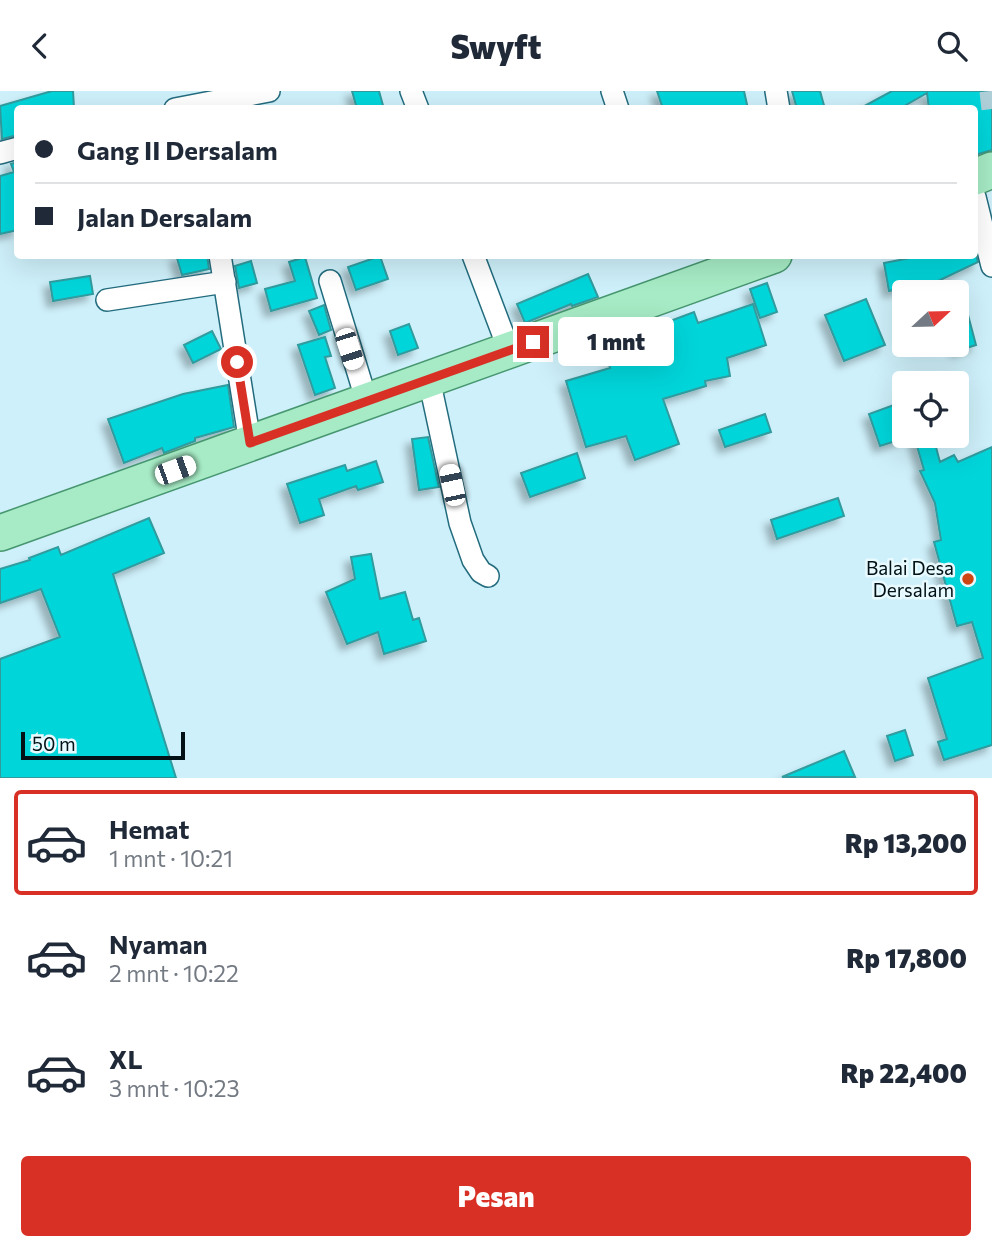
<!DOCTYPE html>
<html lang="id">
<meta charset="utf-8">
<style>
body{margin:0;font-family:Commissioner,sans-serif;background:#f6f6f7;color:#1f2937;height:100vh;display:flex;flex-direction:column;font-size:26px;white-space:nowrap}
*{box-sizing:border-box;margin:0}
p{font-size:23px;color:#747a83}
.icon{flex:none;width:38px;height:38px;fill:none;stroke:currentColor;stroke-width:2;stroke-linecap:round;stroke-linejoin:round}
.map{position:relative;height:687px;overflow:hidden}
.sheet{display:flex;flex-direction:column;background:#fff;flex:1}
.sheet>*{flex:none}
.top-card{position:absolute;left:14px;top:14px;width:964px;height:154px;border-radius:7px;box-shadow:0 7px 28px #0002;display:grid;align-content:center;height:154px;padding:0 21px;background:#fff}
.needle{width:46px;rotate:68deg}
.controls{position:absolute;left:892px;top:189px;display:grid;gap:14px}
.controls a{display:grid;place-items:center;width:77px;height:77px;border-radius:7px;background:#fff;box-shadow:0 7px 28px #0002;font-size:35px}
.scale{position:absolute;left:21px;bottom:18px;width:164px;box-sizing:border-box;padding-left:7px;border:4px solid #011116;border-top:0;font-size:19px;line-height:24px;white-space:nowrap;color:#011116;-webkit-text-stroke:5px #e9faff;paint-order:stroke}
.end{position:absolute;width:32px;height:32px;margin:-16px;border:9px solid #d93025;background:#fff;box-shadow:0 0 0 4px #fff}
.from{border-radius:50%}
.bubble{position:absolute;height:49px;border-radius:7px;background:#fff;box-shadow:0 7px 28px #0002;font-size:23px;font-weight:800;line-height:49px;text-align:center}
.car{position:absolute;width:21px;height:42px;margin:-21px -10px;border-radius:9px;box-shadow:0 0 5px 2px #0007;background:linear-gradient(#fff 24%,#345 0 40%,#fff 0 76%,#345 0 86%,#fff 0)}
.top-card b{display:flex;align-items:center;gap:24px;height:66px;font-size:26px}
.top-card b+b{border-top:2px solid #e0e1e3}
.top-card i{width:18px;height:18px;background:#1f2937}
ul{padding:12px 0 0;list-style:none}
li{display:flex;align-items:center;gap:21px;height:105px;margin:0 14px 10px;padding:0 7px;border:4px solid transparent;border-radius:7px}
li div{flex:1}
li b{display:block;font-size:26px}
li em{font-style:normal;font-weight:800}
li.active{border-color:#d93025}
li>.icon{width:63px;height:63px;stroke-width:1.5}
.button{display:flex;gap:14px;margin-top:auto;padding:14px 21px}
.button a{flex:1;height:80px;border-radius:7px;background:#d93025;color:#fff;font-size:28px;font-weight:800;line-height:80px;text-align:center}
header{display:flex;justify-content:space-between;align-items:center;height:91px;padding:0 21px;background:#fff;font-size:32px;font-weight:800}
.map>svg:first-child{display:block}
.building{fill:#03d5da;stroke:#309b9e;stroke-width:2;filter:url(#shadow)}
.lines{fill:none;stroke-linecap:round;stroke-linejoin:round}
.street-tunnel{stroke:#afcfd8;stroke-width:21;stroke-dasharray:21 10;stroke-linecap:butt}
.street-casing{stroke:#236c7e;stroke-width:24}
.primary-casing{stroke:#46966f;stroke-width:38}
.street{stroke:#fff;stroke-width:21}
.primary{stroke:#a6ebc5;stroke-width:35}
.route{stroke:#d93025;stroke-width:9}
.poi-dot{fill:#cc4513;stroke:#e9faff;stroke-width:2.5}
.labels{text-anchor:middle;stroke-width:5;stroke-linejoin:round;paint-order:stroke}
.poi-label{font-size:19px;fill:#011116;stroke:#e9faff;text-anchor:end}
</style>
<header><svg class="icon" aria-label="back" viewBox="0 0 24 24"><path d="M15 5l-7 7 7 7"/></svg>Swyft<svg class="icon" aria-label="search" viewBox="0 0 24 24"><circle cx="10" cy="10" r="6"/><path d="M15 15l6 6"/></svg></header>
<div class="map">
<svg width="992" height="687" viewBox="0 0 992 687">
<defs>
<filter id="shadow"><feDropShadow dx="-6" dy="6" stdDeviation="3.5" flood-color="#0004"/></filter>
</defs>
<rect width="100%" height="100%" fill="#cef0fa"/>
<path class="building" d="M 52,0 L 73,0 L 74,17 L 18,18 L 18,44 L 2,48 L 0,15 Z
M 352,0 L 379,0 L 384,18 L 357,18 Z
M 657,0 L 744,0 L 748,18 L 663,18 Z
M 792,0 L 820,0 L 825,18 L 797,18 Z
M 892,0 L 992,0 L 992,59 L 975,64 L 975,18 L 929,18 L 927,2 L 899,18 L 859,18 Z
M 18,71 L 18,139 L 0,143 L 0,85 L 14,81 L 11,73 Z
M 176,164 L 207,164 L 209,178 L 182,184 Z
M 925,164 L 976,164 L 978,171 L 938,190 L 889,200 L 884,172 Z
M 380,165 L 388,188 L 356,199 L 348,176 Z
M 305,166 L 317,207 L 271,220 L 265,198 L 295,190 L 289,171 Z
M 251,170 L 257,192 L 239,197 L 235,175 Z
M 588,183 L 598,206 L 572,215 L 571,213 L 525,232 L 517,213 Z
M 90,185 L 93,203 L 53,210 L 50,191 Z
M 767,192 L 777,221 L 760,227 L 750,198 Z
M 957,205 L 963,205 L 976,254 L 957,260 Z
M 866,208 L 885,254 L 844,270 L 825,224 Z
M 753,213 L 766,254 L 727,267 L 730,285 L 705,290 L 706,295 L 663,308 L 679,353 L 635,369 L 626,345 L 586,356 L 566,290 L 610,277 L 609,273 L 663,258 L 654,236 L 694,221 L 698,232 Z
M 324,214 L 331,239 L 319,244 L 309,220 Z
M 409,233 L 418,257 L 398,264 L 390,240 Z
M 212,240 L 221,258 L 193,272 L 184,254 Z
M 325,246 L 331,265 L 325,266 L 335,297 L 315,304 L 298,254 Z
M 228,294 L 234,336 L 195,347 L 195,350 L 164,362 L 162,357 L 124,372 L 108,328 L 183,303 Z
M 905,310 L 905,347 L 880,355 L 869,323 Z
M 765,323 L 771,341 L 725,356 L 719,339 Z
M 914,345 L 933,345 L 940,371 L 954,364 L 958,371 L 992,356 L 992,654 L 944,669 L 938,651 L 947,648 L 928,587 L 983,567 L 972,531 L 957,535 L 934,451 L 941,449 L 935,412 L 920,380 L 924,379 Z
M 428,346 L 439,396 L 419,399 L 412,348 Z
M 577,362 L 585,387 L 530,406 L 521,382 Z
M 376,370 L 383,391 L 358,399 L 356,395 L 319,408 L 324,424 L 300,432 L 287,393 L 345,374 L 347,380 Z
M 838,407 L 844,425 L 777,448 L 771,429 Z
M 149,427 L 164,462 L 113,483 L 176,687 L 0,687 L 0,568 L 60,546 L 41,498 L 0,512 L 0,478 L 30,469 L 29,467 L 58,456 L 61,464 Z
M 371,463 L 380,508 L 405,501 L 413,529 L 419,527 L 426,550 L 384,563 L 378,541 L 347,553 L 326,501 L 355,488 L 351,466 Z
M 905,639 L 913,664 L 895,670 L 887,645 Z
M 844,660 L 855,686 L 782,686 Z"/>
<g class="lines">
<path class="street-tunnel" d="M 990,0 L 992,18"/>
<defs>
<path id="street" d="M 411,0 L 418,18
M 612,0 L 618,18
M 776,0 L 779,18
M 175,18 L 269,0
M 0,62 L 18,57
M 975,106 L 992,175
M 220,164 L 250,352
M 473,164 L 509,259
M 330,190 L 367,311
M 107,209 L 225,191
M 429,288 L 460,432 L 473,469 L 481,481 L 488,485"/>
<path id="primary" d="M 975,86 L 992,79
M 0,442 L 774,164"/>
</defs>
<use href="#street" class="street-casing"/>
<use href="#primary" class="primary-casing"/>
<use href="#street" class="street"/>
<use href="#primary" class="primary"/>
</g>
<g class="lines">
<path class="route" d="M 237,271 L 250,352 L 533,251"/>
</g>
<circle class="poi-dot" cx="968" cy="488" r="7"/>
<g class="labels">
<g class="poi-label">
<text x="954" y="484">Balai Desa<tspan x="954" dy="22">Dersalam</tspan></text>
</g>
</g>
</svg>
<div class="controls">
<a><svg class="needle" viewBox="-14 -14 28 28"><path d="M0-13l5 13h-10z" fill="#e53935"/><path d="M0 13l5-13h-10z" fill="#747a83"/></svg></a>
<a><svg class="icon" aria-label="locate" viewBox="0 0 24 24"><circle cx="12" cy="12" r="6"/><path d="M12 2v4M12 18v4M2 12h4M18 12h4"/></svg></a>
</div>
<div class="scale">50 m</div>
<i class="end from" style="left:237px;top:271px"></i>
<i class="end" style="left:533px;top:251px"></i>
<div class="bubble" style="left:558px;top:226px;width:116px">1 mnt</div>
<i class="car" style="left:349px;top:258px;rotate:162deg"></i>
<i class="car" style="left:175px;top:379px;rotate:70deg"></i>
<i class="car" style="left:452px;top:394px;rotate:348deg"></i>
<div class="top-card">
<b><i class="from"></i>Gang II Dersalam</b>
<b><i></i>Jalan Dersalam</b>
</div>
</div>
<section class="sheet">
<ul>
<li class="active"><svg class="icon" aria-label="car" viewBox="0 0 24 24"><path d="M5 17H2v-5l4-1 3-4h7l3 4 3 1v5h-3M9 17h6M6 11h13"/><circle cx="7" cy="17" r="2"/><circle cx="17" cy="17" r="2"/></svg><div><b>Hemat</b><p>1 mnt · 10:21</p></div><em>Rp 13,200</em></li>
<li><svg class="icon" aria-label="car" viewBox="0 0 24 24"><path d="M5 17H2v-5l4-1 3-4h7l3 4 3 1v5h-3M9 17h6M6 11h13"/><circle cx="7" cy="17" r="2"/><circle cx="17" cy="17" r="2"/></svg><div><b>Nyaman</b><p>2 mnt · 10:22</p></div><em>Rp 17,800</em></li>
<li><svg class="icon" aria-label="car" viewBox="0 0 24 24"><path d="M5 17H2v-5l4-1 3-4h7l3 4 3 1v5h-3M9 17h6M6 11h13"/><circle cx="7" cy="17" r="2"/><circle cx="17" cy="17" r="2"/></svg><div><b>XL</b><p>3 mnt · 10:23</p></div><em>Rp 22,400</em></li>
</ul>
<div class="button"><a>Pesan</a></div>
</section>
